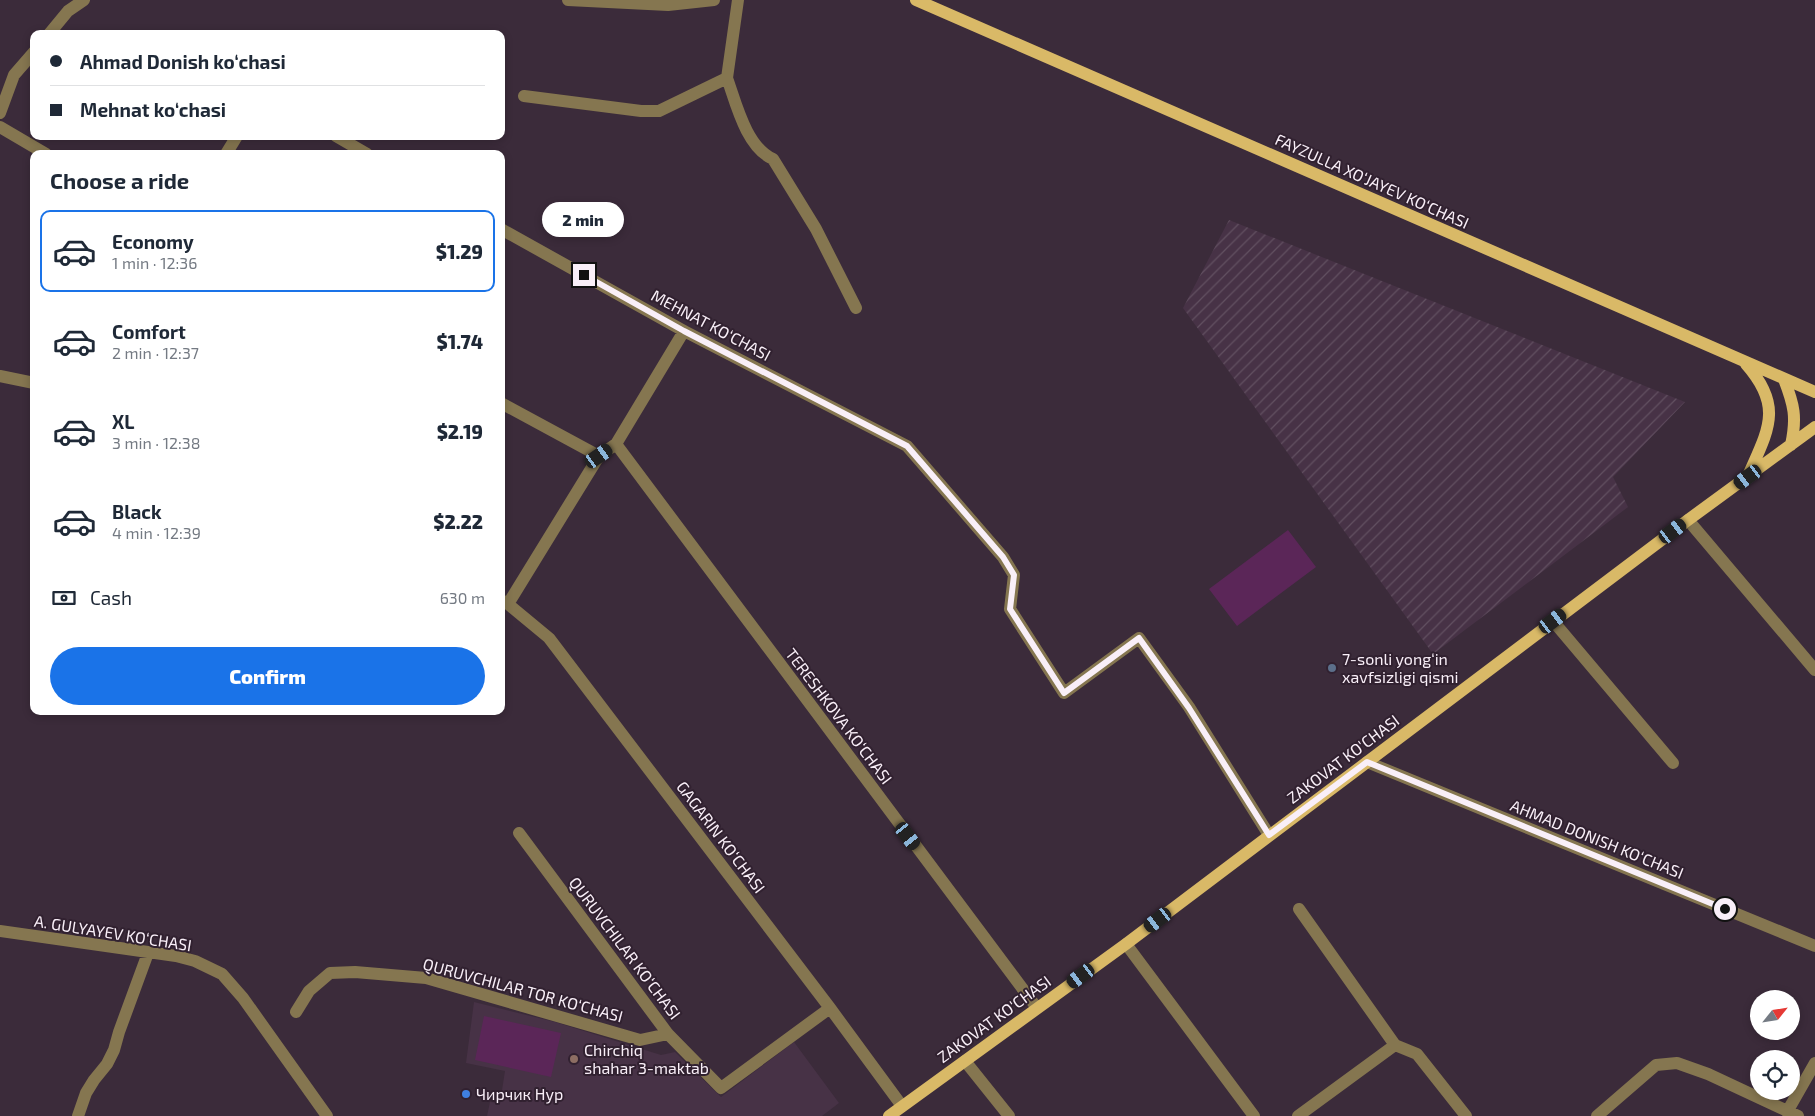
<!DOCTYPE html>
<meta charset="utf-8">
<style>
body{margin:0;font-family:"Exo 2",sans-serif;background:#f2f2f3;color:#1f2937;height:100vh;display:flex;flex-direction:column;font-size:19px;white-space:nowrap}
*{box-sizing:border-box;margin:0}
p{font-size:16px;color:#747a83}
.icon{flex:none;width:28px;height:28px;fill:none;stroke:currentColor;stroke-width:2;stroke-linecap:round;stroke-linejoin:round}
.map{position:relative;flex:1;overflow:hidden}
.side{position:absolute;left:30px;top:150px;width:475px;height:565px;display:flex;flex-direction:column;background:#fff;border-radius:10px;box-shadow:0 2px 8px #0003}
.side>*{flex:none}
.hud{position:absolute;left:30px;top:30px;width:475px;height:110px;border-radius:10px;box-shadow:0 2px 8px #0003;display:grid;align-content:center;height:110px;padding:0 20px;background:#fff}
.needle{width:32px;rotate:60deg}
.fabs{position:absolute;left:1750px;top:990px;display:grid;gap:10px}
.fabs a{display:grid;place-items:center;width:50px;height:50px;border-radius:50%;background:#fff;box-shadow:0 2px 8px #0003;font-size:25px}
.end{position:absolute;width:22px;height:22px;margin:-11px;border:6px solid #f9eff8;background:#111;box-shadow:0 0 0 2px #111}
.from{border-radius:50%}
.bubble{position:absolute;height:35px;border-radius:18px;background:#fff;box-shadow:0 2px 8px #0003;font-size:16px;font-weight:800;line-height:35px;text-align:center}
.car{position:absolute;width:15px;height:30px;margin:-15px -8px;border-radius:6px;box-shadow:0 0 4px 1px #0007;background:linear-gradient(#222 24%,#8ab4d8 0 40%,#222 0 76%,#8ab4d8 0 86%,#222 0)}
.hud b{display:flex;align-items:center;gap:18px;height:48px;font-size:19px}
.hud b+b{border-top:1px solid #e0e1e3}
.hud i{width:12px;height:12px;background:#1f2937}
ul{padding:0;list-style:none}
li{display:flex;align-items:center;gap:15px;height:82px;margin:0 10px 8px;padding:0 10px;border:2px solid transparent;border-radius:10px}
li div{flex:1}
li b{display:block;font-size:19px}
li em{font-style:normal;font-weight:800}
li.selected{border-color:#1a73e8}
li>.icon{width:45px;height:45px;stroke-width:1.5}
h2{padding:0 20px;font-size:22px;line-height:60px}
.pay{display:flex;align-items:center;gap:12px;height:55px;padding:0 20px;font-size:19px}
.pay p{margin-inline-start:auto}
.button{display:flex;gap:10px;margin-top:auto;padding:10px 20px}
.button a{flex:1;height:58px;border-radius:30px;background:#1a73e8;color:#fff;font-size:20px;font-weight:800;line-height:58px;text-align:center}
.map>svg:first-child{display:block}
.built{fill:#473246}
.industrial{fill:url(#industrial-furrows)}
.green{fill:#5b2658}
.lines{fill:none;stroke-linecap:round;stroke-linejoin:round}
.minor{stroke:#857650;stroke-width:12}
.major{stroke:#d9b967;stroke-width:12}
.route{stroke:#f9eff8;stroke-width:6}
.service-dot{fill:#5c6f8a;stroke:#312130;stroke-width:2}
.education-dot{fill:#8d6e63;stroke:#312130;stroke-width:2}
.shop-dot{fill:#3f7fe0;stroke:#312130;stroke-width:2}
.labels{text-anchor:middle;stroke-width:4;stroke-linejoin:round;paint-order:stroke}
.street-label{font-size:16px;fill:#f9eff8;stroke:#312130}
.poi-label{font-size:16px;fill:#f9eff8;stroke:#312130;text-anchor:start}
</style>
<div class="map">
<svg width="1815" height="1116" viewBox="0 0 1815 1116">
<defs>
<pattern id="industrial-furrows" width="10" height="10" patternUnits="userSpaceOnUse" patternTransform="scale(1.25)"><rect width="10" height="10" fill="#473246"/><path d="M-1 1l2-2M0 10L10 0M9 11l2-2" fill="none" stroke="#625061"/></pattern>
</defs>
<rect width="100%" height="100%" fill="#3b2b3a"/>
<path class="built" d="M 474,1002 L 555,1022 L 661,1055 L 675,1052 L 721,1097 L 794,1042 L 839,1103 L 822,1116 L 487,1116 L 490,1102 L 500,1103 L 505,1071 L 466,1063 Z"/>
<path class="industrial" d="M 1229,220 L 1685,402 L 1613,477 L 1628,507 L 1433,654 L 1183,308 Z"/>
<path class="green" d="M 1288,530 L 1316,567 L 1237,626 L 1209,589 Z
M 484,1016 L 561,1033 L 551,1077 L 475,1060 Z"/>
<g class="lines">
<path class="minor" d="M 568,0 L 668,5 L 714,0
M 49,34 L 68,11 L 84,0
M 727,78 C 736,103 746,147 773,159 L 816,229 L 856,308
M 524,96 L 641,111 L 659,111 L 727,78 L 738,0
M 0,113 L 14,75 L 34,52
M 0,127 L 46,154
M 336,136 L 367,154
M 226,154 L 237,136
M 501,229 L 684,331 L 907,446 L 1003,557 L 1014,575 L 1010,609 L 1064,693 L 1139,638 L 1189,707 L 1269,835
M 0,376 L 34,383
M 501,403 L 599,456
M 616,444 L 1037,1008
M 1688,520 L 1815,670
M 501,600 L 508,604 L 549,638 L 830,1008 L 902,1106
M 508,604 L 599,456 L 616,444 L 684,331
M 1553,621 L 1673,763
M 1367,762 L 1815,946
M 519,833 L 668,1034 L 721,1088 L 830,1008
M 1299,909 L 1395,1045 L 1417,1054 L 1466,1116
M 0,931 L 176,956 L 195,961 L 222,974 L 243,998 L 327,1116
M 1126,944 L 1254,1116
M 296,1012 L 309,991 L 330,973 L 355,972 L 426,978 L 640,1040 L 668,1034
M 965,1061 L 1009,1116
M 1787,1112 L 1815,1063
M 78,1116 L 86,1093 L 94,1080 L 107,1064 L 114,1050 L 119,1032 L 148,953
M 1298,1116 L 1395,1045
M 1597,1116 L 1656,1065 L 1677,1063 L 1708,1074 L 1798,1116"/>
<path class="major" d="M 916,0 L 1815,392
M 1746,364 C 1784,407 1768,430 1748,476
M 1784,379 C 1794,405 1797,417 1791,445
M 889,1116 L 1126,944 L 1688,520 L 1815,427"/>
</g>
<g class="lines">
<path class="route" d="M 584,275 L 684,331 L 907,446 L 1003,557 L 1014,575 L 1010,609 L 1064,693 L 1139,638 L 1189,708 L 1269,835 L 1367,762 L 1725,909"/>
</g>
<circle class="service-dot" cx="1332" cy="668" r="5"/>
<circle class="education-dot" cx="574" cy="1059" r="5"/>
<circle class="shop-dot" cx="466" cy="1094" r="5"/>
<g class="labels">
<g class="street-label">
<text transform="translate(1372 181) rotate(24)" y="6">FAYZULLA XO‘JAYEV KO‘CHASI</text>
<text transform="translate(711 325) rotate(28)" y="6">MEHNAT KO‘CHASI</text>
<text transform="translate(839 716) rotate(53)" y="6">TERESHKOVA KO‘CHASI</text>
<text transform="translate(1343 759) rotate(-37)" y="6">ZAKOVAT KO'CHASI</text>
<text transform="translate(721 837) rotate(53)" y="6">GAGARIN KO‘CHASI</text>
<text transform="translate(1597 839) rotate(22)" y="6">AHMAD DONISH KO‘CHASI</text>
<text transform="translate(113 933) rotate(9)" y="6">A. GULYAYEV KO‘CHASI</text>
<text transform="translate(625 948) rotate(53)" y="6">QURUVCHILAR KO‘CHASI</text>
<text transform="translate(523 990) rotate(15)" y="6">QURUVCHILAR TOR KO‘CHASI</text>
<text transform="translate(994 1019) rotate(-36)" y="6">ZAKOVAT KO'CHASI</text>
</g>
<g class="poi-label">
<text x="1342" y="665">7-sonli yong‘in<tspan x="1342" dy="18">xavfsizligi qismi</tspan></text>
<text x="584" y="1056">Chirchiq<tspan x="584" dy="18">shahar 3-maktab</tspan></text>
<text x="476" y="1100">Чирчик Нур</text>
</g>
</g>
</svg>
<div class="fabs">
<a><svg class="needle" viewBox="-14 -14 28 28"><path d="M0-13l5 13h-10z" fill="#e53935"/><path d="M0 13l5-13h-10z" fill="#747a83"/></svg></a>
<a><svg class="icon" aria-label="locate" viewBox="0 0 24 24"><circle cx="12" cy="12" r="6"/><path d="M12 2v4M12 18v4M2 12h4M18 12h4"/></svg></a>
</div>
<i class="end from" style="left:1725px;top:909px"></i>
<i class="end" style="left:584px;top:275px"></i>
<div class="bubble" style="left:542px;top:202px;width:82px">2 min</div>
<i class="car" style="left:599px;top:456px;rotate:55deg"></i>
<i class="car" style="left:1748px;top:477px;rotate:234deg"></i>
<i class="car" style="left:1673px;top:531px;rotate:53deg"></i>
<i class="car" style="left:1553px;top:621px;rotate:53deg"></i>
<i class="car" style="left:908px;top:836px;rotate:143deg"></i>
<i class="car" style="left:1158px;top:920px;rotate:233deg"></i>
<i class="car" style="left:1081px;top:976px;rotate:234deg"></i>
<div class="hud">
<b><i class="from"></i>Ahmad Donish ko‘chasi</b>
<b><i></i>Mehnat ko‘chasi</b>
</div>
<section class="side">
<h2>Choose a ride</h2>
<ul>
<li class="selected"><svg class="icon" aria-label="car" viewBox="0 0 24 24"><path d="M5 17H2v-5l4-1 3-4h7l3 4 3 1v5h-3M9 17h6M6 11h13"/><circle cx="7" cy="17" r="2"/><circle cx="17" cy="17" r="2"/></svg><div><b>Economy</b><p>1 min · 12:36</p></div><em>$1.29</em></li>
<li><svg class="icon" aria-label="car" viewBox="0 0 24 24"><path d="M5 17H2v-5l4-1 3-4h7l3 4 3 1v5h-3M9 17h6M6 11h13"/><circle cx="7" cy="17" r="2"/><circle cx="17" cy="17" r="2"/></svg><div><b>Comfort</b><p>2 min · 12:37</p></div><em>$1.74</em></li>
<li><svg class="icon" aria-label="car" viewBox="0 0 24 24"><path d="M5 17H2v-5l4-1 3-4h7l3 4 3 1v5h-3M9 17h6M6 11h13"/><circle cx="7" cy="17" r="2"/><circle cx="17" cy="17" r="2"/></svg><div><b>XL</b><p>3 min · 12:38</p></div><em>$2.19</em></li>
<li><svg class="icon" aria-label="car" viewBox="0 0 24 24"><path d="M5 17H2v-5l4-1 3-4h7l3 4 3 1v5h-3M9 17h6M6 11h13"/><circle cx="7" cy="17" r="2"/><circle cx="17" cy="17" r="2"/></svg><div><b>Black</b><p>4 min · 12:39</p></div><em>$2.22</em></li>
</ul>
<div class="pay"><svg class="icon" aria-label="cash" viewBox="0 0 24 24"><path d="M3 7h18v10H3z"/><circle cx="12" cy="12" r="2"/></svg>Cash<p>630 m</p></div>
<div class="button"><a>Confirm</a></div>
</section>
</div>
